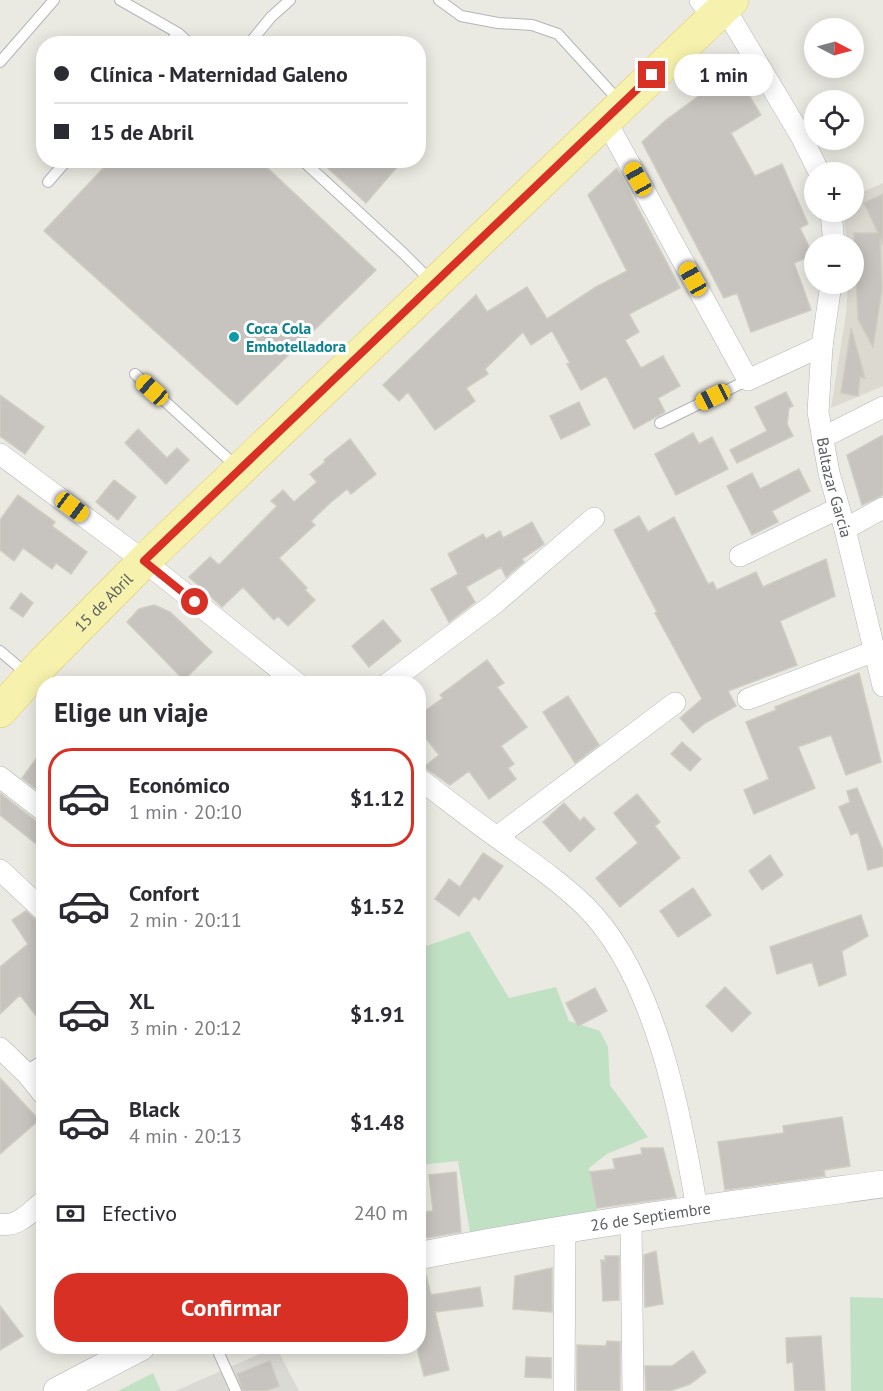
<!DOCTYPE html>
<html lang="es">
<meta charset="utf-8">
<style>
body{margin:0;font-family:"PT Sans",sans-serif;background:#f2f2f3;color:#2b2b33;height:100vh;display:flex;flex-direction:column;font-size:22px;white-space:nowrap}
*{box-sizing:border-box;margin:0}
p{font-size:20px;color:#7c7c81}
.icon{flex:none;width:33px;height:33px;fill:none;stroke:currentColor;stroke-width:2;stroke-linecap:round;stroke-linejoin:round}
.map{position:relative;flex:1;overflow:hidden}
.drawer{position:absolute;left:36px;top:676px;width:390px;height:678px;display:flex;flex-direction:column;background:#fff;border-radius:24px;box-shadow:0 3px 15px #0003}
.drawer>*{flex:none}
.banner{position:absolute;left:36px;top:36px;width:390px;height:132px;border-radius:24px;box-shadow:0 3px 15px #0003;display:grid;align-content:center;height:132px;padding:0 18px;background:#fff}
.needle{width:39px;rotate:96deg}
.tools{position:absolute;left:804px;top:18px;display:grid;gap:12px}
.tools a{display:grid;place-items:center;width:60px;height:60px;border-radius:50%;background:#fff;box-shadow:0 3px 15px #0003;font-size:30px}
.end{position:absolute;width:27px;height:27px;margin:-14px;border:8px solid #d93025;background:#fff;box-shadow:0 0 0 3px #fff}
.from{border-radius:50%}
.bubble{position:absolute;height:42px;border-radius:21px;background:#fff;box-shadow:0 3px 15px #0003;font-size:20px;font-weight:700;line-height:42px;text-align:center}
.car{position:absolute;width:18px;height:36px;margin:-18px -9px;border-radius:8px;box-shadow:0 0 4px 2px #0007;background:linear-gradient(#f5c518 24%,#345 0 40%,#f5c518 0 76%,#345 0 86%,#f5c518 0)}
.banner b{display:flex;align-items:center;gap:21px;height:57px;font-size:22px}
.banner b+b{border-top:2px solid #e1e1e2}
.banner i{width:15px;height:15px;background:#2b2b33}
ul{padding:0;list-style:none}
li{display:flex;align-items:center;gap:18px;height:99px;margin:0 12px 9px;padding:0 6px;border:3px solid transparent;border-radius:24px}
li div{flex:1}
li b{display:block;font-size:22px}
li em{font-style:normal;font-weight:700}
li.active{border-color:#d93025}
li>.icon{width:54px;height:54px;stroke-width:1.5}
h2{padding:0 18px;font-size:27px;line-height:72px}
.pay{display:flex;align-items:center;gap:15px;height:66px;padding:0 18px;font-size:22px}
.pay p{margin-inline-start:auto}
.cta{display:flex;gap:12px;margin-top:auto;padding:12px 18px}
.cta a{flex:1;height:69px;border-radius:24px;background:#d93025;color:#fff;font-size:24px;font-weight:700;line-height:69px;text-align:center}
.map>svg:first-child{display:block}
.industrial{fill:#dad9d4}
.education{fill:#dbd9d0}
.green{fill:#c1e1c4}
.building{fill:#c7c4bf;stroke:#cfccc1;stroke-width:1.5}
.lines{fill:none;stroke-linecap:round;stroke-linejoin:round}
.service-casing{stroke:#b2b4b8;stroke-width:12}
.pedestrian-casing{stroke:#b2b4b8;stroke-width:18}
.minor-casing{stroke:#b2b4b8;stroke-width:22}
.tertiary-casing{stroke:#b2b4b8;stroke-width:28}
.primary-casing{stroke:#e1cc65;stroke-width:34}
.service{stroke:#fff;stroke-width:10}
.pedestrian{stroke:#fff;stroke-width:16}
.minor{stroke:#fff;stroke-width:21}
.tertiary{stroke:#fff;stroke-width:27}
.primary{stroke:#f6f2ad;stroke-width:33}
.route{stroke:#d93025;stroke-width:8}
.culture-dot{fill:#0f9aa8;stroke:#fff;stroke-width:2}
.labels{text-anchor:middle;stroke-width:6;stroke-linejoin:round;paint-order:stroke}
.culture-label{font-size:16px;font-weight:bold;fill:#0d838f;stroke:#fff;text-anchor:start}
.street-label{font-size:16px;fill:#5a5d61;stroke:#fff}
</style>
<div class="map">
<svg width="883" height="1391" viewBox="0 0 883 1391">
<rect width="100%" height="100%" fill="#ebeae2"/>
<path class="industrial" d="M 276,1347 L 299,1391 L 175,1391 Z"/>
<path class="education" d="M 883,183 L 883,386 L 831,408 L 846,314 L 848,284 L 854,284 L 854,244 L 847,244 L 843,212 L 854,212 L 854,196 Z"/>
<path class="green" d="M 469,931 L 509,998 L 556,987 L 569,1021 L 600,1031 L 608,1047 L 610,1085 L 648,1137 L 607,1154 L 589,1168 L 597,1211 L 470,1233 L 458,1161 L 419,1165 L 418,949 Z
M 850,1297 L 883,1298 L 883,1391 L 851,1391 Z
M 153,1373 L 161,1391 L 118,1391 Z"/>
<path class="building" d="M 731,66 L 761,115 L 731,133 L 755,176 L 782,164 L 808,224 L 800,228 L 813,255 L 794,263 L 811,310 L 751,332 L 737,293 L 724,298 L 642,142 L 666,120 L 700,95 Z
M 111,160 L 259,160 L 376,270 L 237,405 L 44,231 Z
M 319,160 L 403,160 L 366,203 Z
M 617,168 L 680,288 L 629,314 L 639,332 L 625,340 L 641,368 L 663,356 L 680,386 L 658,398 L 665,412 L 634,429 L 606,376 L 581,390 L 567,364 L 570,363 L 552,331 L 531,345 L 523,332 L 485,369 L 488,374 L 466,388 L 475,401 L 435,430 L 408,392 L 399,401 L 383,385 L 476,295 L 487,312 L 527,287 L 547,319 L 596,287 L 627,271 L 588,195 Z
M 883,194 L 883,245 L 880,238 L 882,289 L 873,347 L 858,319 L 854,233 L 878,233 L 864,203 Z
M 851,328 L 865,378 L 860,377 L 858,396 L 841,393 Z
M 786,392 L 793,406 L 789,408 L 787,424 L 793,436 L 737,463 L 730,450 L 767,431 L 755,407 Z
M 0,395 L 44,427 L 25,454 L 0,436 Z
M 579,402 L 590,425 L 561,439 L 550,416 Z
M 138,429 L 167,458 L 177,448 L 189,460 L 166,484 L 125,443 Z
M 693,433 L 699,444 L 712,437 L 728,469 L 676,495 L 655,454 Z
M 883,435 L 883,495 L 862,505 L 847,455 Z
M 350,439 L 376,474 L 351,494 L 347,489 L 331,502 L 311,521 L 315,525 L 279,558 L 307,588 L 305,590 L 315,600 L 288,626 L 278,616 L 274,620 L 243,587 L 222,607 L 189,577 L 210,557 L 219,565 L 277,506 L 271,501 L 283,490 L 294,502 L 317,482 L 310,474 L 325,462 L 324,460 Z
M 799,469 L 810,491 L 772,511 L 778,522 L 752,535 L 727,486 L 752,473 L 760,489 Z
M 114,480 L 136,497 L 118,520 L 96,502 Z
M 18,495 L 55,522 L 52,526 L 87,552 L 71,574 L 56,563 L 52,569 L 23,548 L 14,561 L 0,550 L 0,520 Z
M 639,516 L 648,532 L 674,517 L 708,584 L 713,582 L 717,590 L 756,572 L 763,587 L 826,559 L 835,596 L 780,621 L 797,665 L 728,691 L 736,706 L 705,723 L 693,733 L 680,718 L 702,699 L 655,613 L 657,612 L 614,530 Z
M 532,522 L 544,544 L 522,559 L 524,562 L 506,577 L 501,567 L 466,587 L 475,602 L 449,622 L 431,589 L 458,574 L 448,554 L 483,534 L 486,539 L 500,531 L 503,538 Z
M 21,593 L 33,603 L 23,617 L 10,608 Z
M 154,605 L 170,612 L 212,652 L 184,680 L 127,622 L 139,609 Z
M 383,620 L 401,641 L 369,667 L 352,646 Z
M 487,660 L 504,683 L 497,687 L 527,727 L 501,746 L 514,764 L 508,768 L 516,779 L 489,799 L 469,771 L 450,785 L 424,767 L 439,755 L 418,728 L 418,716 L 443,698 L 440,695 Z
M 859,673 L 881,762 L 846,775 L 831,735 L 798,747 L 815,788 L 754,814 L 744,790 L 769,779 L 746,722 L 776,710 L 775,707 Z
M 568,696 L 599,745 L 575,763 L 543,712 Z
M 682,742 L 701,759 L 690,771 L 671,754 Z
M 44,748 L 44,795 L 22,778 Z
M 857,788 L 883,851 L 883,866 L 868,870 L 858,832 L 851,835 L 839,807 L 850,802 L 847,791 Z
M 0,793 L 36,821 L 44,824 L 44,850 L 0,815 Z
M 637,794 L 660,822 L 655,826 L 680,858 L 620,907 L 596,878 L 638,843 L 614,813 Z
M 564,803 L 580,821 L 584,817 L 595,829 L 570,852 L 543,822 Z
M 483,853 L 503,866 L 479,900 L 474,896 L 459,916 L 435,899 L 449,879 L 460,887 Z
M 770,855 L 783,875 L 762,890 L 749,871 Z
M 693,888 L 711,915 L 678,937 L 660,911 Z
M 26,911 L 37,921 L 44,930 L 44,1026 L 20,995 L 0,1014 L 0,967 L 28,944 L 12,920 Z
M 861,915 L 868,936 L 842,951 L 846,975 L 819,986 L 812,962 L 777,974 L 770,947 Z
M 725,987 L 751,1013 L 732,1032 L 706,1006 Z
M 595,988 L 607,1011 L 578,1026 L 566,1003 Z
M 0,1078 L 39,1120 L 0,1154 Z
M 842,1117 L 850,1166 L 824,1170 L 825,1176 L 725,1190 L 718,1142 L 784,1133 L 783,1126 Z
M 641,1148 L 663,1148 L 676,1197 L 597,1208 L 590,1172 L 615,1169 L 613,1159 L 642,1154 Z
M 456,1172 L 461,1232 L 418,1239 L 418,1213 L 433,1211 L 429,1175 Z
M 656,1251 L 663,1304 L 645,1307 L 644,1255 Z
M 605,1256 L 619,1256 L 619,1300 L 603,1301 L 601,1260 L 605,1261 Z
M 552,1268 L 552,1312 L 513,1309 L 515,1276 Z
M 418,1271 L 425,1271 L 431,1295 L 480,1287 L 483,1306 L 435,1312 L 449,1370 L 424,1376 L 418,1353 Z
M 0,1306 L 23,1336 L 0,1350 Z
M 821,1336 L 825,1391 L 795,1391 L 793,1362 L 787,1363 L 786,1338 Z
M 607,1341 L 620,1342 L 620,1391 L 577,1391 L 577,1345 L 606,1346 Z
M 693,1351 L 706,1372 L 690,1384 L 670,1391 L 646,1391 L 645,1366 L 672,1366 Z
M 526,1357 L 551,1358 L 551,1378 L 525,1377 Z
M 270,1361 L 279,1386 L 266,1391 L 243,1391 L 237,1374 Z"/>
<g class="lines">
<defs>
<path id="service" d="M 120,0 L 178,33 L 190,44
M 439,0 L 461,16 L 498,23 L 532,25 L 558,34 L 620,102
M 169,44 L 178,33
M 249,44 L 271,17 L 290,0
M 0,62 L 54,0
M 302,160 L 403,253 L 432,282
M 48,182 L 67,160
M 135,374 L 237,467
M 660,423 L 748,380
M 0,651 L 27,674
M 216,1347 L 236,1391"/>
<path id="pedestrian" d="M 27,1074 L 44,1063"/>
<g id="minor">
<path d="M 700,0 L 713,17"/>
<path d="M 724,7 L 801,136 L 819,172"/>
<path d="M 605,119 L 748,380 L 822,346"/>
<path d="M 831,212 L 834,244"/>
<path id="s1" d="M 831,284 L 822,346 L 818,412 L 829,473 L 845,529 L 883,686"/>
<path d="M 822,438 L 883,407"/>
<path d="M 0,454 L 144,561 L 298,684"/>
<path d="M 845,529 L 883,508"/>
<path d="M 740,556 L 839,508"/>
<path d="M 387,684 L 494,604 L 594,518"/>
<path d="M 748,699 L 875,651"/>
<path d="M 0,777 L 44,811"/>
<path d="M 418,778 C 445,798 471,819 498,838 C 528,860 558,880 585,906 C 655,975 681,1114 697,1209"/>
<path d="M 497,837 L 675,703"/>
<path d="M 0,870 L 44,911"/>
<path d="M 0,1048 L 27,1074 L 44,1095"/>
<path d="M 631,1220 L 633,1391"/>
<path d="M 0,1224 C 18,1228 31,1211 44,1201"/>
<path d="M 564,1391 L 565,1231"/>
</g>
<g id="tertiary">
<path id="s2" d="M 418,1256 C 572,1225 728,1205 883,1184"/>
<path d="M 57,1391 L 141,1347"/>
</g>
<g id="primary">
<path id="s3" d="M 0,711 L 43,663 L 144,561 L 732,0"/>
</g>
</defs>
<use href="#service" class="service-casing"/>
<use href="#pedestrian" class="pedestrian-casing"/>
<use href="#minor" class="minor-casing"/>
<use href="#tertiary" class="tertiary-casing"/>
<use href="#primary" class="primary-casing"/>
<use href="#service" class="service"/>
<use href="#pedestrian" class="pedestrian"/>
<use href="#minor" class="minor"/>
<use href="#tertiary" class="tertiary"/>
<use href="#primary" class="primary"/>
</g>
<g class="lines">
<path class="route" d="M 195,602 L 144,561 L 652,75"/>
</g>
<circle class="culture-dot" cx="234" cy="337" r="6"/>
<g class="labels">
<g class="culture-label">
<text x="246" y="334">Coca Cola<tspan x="246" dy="18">Embotelladora</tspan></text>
</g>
<g class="street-label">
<text dy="6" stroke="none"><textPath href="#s1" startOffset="206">Baltazar Garcia</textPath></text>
<text dy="6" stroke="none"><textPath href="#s3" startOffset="150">15 de Abril</textPath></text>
<text dy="6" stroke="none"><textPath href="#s2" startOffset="236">26 de Septiembre</textPath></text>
</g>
</g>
</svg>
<div class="tools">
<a><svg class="needle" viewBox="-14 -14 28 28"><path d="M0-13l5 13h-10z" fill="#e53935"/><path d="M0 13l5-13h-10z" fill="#7c7c81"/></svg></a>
<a><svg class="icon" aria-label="locate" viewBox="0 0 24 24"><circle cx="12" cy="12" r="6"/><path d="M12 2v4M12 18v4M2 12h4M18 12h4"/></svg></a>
<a>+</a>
<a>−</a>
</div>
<i class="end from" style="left:195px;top:602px"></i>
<i class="end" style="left:652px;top:75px"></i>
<div class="bubble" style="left:674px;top:54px;width:99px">1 min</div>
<i class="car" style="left:638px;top:179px;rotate:331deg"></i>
<i class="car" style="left:693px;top:279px;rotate:331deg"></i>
<i class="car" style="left:152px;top:390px;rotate:312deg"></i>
<i class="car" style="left:713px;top:397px;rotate:244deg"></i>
<i class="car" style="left:72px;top:507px;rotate:127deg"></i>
<div class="banner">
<b><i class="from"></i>Clínica - Maternidad Galeno</b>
<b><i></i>15 de Abril</b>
</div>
<section class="drawer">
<h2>Elige un viaje</h2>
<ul>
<li class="active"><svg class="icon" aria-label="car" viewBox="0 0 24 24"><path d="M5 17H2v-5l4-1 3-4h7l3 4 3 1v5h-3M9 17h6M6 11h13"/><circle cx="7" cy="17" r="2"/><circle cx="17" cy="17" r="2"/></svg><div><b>Económico</b><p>1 min · 20:10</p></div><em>$1.12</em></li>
<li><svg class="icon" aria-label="car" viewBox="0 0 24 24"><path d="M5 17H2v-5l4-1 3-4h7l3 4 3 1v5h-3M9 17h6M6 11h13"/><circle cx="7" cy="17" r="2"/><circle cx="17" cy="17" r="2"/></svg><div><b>Confort</b><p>2 min · 20:11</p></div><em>$1.52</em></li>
<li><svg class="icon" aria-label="car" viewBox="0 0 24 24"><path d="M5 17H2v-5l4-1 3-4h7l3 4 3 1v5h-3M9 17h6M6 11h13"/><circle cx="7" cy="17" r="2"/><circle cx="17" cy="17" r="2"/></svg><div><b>XL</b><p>3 min · 20:12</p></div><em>$1.91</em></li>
<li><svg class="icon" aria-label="car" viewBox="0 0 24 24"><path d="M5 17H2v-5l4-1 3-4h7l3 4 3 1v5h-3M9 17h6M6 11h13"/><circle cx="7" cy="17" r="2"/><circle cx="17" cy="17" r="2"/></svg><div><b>Black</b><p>4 min · 20:13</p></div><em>$1.48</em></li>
</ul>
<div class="pay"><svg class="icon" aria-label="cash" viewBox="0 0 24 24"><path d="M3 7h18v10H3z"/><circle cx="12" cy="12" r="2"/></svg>Efectivo<p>240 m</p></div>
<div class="cta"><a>Confirmar</a></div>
</section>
</div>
